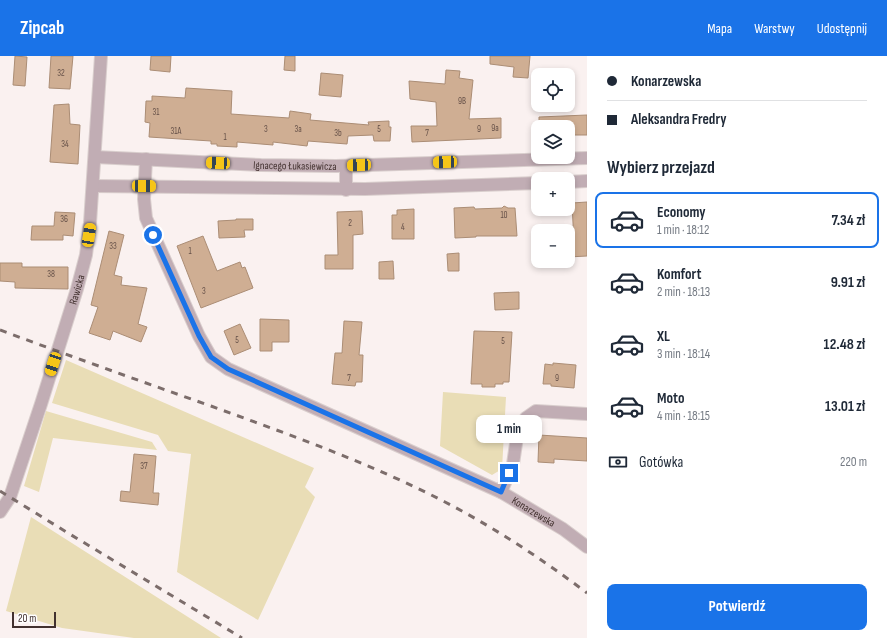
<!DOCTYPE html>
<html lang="pl">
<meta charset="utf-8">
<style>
body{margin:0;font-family:"Sofia Sans Condensed",sans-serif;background:#f6f6f7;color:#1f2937;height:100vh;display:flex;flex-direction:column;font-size:15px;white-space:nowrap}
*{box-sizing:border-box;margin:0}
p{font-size:13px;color:#747a83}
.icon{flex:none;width:22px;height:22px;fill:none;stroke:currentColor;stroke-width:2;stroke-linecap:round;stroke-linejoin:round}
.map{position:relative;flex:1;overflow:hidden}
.panel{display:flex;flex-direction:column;background:#fff;width:300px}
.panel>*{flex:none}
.banner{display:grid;align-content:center;height:88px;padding:0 20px;background:#fff}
.buttons{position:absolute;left:531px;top:12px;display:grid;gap:8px}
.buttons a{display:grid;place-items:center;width:44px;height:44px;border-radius:8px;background:#fff;box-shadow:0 2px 6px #0003;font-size:20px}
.scale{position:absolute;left:12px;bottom:10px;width:44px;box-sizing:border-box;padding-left:4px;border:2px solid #42312f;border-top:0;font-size:11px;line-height:14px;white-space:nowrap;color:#42312f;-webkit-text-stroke:3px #fff;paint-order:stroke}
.end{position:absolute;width:18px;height:18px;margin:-9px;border:5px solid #1a73e8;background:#fff;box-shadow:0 0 0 2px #fff}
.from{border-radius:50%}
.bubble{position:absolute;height:28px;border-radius:8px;background:#fff;box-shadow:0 2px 6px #0003;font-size:13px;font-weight:700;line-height:28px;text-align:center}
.car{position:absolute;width:12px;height:24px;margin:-12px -6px;border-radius:5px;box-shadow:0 0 3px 1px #0007;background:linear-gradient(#f5c518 24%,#345 0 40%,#f5c518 0 76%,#345 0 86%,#f5c518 0)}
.banner b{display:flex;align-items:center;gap:14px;height:38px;font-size:15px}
.banner b+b{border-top:1px solid #e0e1e3}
.banner i{width:10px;height:10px;background:#1f2937}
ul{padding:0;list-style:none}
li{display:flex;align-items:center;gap:12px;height:56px;margin:0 8px 6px;padding:0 12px;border:2px solid transparent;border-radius:8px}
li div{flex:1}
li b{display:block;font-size:15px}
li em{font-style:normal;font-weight:700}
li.current{border-color:#1a73e8}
li>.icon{width:36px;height:36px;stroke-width:1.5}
h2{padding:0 20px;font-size:18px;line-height:48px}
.pay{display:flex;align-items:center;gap:10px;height:44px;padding:0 20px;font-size:15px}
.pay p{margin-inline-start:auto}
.cta{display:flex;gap:8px;margin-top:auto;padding:8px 20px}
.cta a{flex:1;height:46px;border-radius:8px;background:#1a73e8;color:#fff;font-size:16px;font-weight:700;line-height:46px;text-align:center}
header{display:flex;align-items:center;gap:24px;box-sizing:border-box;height:56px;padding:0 20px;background:#1a73e8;color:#fff}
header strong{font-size:19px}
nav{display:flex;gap:22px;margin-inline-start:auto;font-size:14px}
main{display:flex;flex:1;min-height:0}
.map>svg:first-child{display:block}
.green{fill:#e9ddb6}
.building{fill:#cfae93;stroke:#ab8d75}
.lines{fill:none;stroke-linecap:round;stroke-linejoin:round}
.minor-casing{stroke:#d9cecd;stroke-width:14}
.minor{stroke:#c1adb4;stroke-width:12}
.rail{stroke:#7c6d6b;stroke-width:3;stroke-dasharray:7 7;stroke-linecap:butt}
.route{stroke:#1a73e8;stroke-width:5}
.labels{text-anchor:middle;stroke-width:3.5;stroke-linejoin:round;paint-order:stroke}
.number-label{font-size:9px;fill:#655048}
.street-label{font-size:11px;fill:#42312f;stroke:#fff}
</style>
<header>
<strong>Zipcab</strong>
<nav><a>Mapa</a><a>Warstwy</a><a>Udostępnij</a></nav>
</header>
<main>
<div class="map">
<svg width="587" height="582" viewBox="0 0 587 582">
<rect width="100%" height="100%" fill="#faf1f0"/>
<path class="green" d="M 66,304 L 314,412 L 305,431 L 315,441 L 258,564 L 177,516 L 191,398 L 168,395 L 158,379 L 52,347 Z
M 443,336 L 506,341 L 502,413 L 492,419 L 440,390 Z
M 46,355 L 152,386 L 157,394 L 53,382 L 39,436 L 24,430 Z
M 31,461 L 221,582 L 134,582 L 62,572 L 6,555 Z"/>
<path class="building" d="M 15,0 L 27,1 L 25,30 L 13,29 Z
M 51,0 L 73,0 L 70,33 L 49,32 Z
M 151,0 L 171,0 L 170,16 L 150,14 Z
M 285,0 L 295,0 L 295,15 L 284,14 Z
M 490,0 L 530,0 L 528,22 L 513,21 L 514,11 L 490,8 Z
M 446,14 L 460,15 L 459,22 L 473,24 L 469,63 L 501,62 L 501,82 L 412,86 L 411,70 L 437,70 L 436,46 L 410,43 L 409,25 L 445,28 Z
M 321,17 L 343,19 L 341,41 L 319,39 Z
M 186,32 L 232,35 L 231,58 L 289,62 L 290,55 L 311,58 L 310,64 L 369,69 L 368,66 L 389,65 L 389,71 L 391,71 L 390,85 L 374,85 L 373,79 L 348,80 L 347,88 L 308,85 L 307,90 L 273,86 L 273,89 L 237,86 L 237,91 L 217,90 L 217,88 L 211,88 L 211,85 L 149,81 L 150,67 L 145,66 L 146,45 L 152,45 L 152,40 L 185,42 Z
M 69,48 L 70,68 L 80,69 L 78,108 L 50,106 L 54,49 Z
M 587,59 L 587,79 L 572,79 L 572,71 L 539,71 L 539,61 Z
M 587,146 L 587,200 L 568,201 L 568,188 L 574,187 L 572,147 Z
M 504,150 L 508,152 L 515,152 L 517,180 L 476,180 L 476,181 L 455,182 L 454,152 L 474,151 L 475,153 L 502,152 Z
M 414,153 L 414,183 L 392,183 L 392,159 L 397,159 L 397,154 Z
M 362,155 L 363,178 L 353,179 L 353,213 L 325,213 L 325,199 L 338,199 L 337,156 Z
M 55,156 L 75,157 L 73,180 L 63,179 L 63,184 L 31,184 L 32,170 L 54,170 Z
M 236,163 L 253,163 L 253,174 L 244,174 L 245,181 L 219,182 L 218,165 L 236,164 Z
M 109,175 L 124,179 L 114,219 L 122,221 L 121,229 L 147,232 L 138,268 L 147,271 L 141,286 L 113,275 L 110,284 L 89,277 L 98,251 L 91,249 Z
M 203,180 L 217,215 L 240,206 L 242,212 L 245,211 L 253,232 L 201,252 L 177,190 Z
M 459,197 L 459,215 L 448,215 L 447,198 Z
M 393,205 L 394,223 L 379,223 L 379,206 Z
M 0,207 L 22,207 L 22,211 L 68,211 L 68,233 L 15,232 L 15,226 L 0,225 Z
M 519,236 L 519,253 L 495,254 L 494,237 Z
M 260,263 L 289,264 L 289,286 L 272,286 L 272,295 L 260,295 Z
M 344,265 L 362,266 L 359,299 L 363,299 L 362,326 L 356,326 L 355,330 L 332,328 L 335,297 L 342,297 Z
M 240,268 L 251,292 L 234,299 L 224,275 Z
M 474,275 L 512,276 L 509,326 L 503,326 L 503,328 L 495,328 L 495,331 L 482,331 L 482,328 L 471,328 Z
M 553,307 L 576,309 L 574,332 L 551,330 L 551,328 L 543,328 L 545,308 L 553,309 Z
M 539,379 L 587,382 L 587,405 L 554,403 L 554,407 L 538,406 Z
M 134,398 L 156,400 L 153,437 L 159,437 L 158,449 L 120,445 L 121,435 L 130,436 Z"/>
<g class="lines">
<defs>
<g id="minor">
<path id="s1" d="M 95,101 L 261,109 L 336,110 L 587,102"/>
<path id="s2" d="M 146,103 L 144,143 L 146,162 L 199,280 L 211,301 L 228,313 L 501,436 L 563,473 L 587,491"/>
<path d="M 346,110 L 346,134"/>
<path d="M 568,126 L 587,125"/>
<path d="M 93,130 L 365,133 L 538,127"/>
<path d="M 501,436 L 513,408 L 518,374 L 526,362 L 536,355 L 587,358"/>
<path id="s3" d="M 0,456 L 10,441 L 41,348 L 77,233 L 86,199 L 90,167 L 101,0"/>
</g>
</defs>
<use href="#minor" class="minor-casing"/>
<use href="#minor" class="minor"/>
<path class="rail" d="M 0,274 C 70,300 140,325 211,350 C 290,379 370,407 445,446 C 495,472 542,503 587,537
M 0,435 L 68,477 L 242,582"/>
</g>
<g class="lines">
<path class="route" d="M 153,179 L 199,280 L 211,301 L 228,313 L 501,436 L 509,417"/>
</g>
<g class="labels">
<g class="number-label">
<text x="61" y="20">32</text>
<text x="462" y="48">9B</text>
<text x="156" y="59">31</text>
<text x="495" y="75">9a</text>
<text x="266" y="76">3</text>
<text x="298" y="76">3a</text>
<text x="379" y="76">5</text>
<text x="479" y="76">9</text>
<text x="176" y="78">31A</text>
<text x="338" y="80">3b</text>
<text x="427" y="80">7</text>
<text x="225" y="84">1</text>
<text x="65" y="91">34</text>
<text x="504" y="162">10</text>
<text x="64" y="166">36</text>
<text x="350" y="170">2</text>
<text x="403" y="174">4</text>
<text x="113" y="193">33</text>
<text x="190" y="198">1</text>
<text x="51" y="221">38</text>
<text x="204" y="238">3</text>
<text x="237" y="287">5</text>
<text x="503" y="288">5</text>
<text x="349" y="325">7</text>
<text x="557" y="325">9</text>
<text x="144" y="413">37</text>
</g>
<g class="street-label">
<text dy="4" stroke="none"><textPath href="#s1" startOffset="200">Ignacego Łukasiewicza</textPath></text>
<text dy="4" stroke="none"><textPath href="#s3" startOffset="236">Rawicka</textPath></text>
<text dy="4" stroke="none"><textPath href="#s2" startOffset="571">Konarzewska</textPath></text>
</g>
</g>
</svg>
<div class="buttons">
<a><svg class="icon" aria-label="locate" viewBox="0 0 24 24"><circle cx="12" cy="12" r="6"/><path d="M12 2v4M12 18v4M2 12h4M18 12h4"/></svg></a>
<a><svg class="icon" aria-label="layers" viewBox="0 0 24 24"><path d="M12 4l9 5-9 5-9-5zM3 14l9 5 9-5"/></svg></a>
<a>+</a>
<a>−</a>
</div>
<div class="scale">20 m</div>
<i class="end from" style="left:153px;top:179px"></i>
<i class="end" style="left:509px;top:417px"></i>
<div class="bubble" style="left:476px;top:359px;width:66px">1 min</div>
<i class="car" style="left:445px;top:106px;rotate:268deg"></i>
<i class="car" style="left:218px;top:107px;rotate:273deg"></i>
<i class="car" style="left:359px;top:109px;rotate:268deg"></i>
<i class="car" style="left:144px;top:130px;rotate:91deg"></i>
<i class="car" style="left:89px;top:179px;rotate:9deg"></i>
<i class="car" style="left:53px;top:308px;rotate:198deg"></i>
</div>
<section class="panel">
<div class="banner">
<b><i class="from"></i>Konarzewska</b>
<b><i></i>Aleksandra Fredry</b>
</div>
<h2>Wybierz przejazd</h2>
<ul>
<li class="current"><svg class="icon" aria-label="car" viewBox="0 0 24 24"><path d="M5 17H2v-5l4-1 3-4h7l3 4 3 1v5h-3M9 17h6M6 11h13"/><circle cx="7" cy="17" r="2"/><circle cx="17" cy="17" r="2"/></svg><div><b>Economy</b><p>1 min · 18:12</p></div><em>7.34 zł</em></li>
<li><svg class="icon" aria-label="car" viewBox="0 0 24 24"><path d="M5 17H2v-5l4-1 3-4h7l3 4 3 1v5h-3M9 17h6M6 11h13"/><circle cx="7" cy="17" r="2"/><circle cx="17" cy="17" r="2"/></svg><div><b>Komfort</b><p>2 min · 18:13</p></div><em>9.91 zł</em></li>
<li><svg class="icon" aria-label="car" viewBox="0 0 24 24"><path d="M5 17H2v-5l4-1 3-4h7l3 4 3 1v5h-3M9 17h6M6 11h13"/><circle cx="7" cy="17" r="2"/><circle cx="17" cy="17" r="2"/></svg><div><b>XL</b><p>3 min · 18:14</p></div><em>12.48 zł</em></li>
<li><svg class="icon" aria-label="car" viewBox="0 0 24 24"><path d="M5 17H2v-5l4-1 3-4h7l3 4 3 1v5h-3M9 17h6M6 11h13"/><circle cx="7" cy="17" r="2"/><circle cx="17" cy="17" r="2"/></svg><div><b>Moto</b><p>4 min · 18:15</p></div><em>13.01 zł</em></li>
</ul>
<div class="pay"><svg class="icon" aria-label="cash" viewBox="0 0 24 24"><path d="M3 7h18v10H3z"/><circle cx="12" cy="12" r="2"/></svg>Gotówka<p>220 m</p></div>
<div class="cta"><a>Potwierdź</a></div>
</section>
</main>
